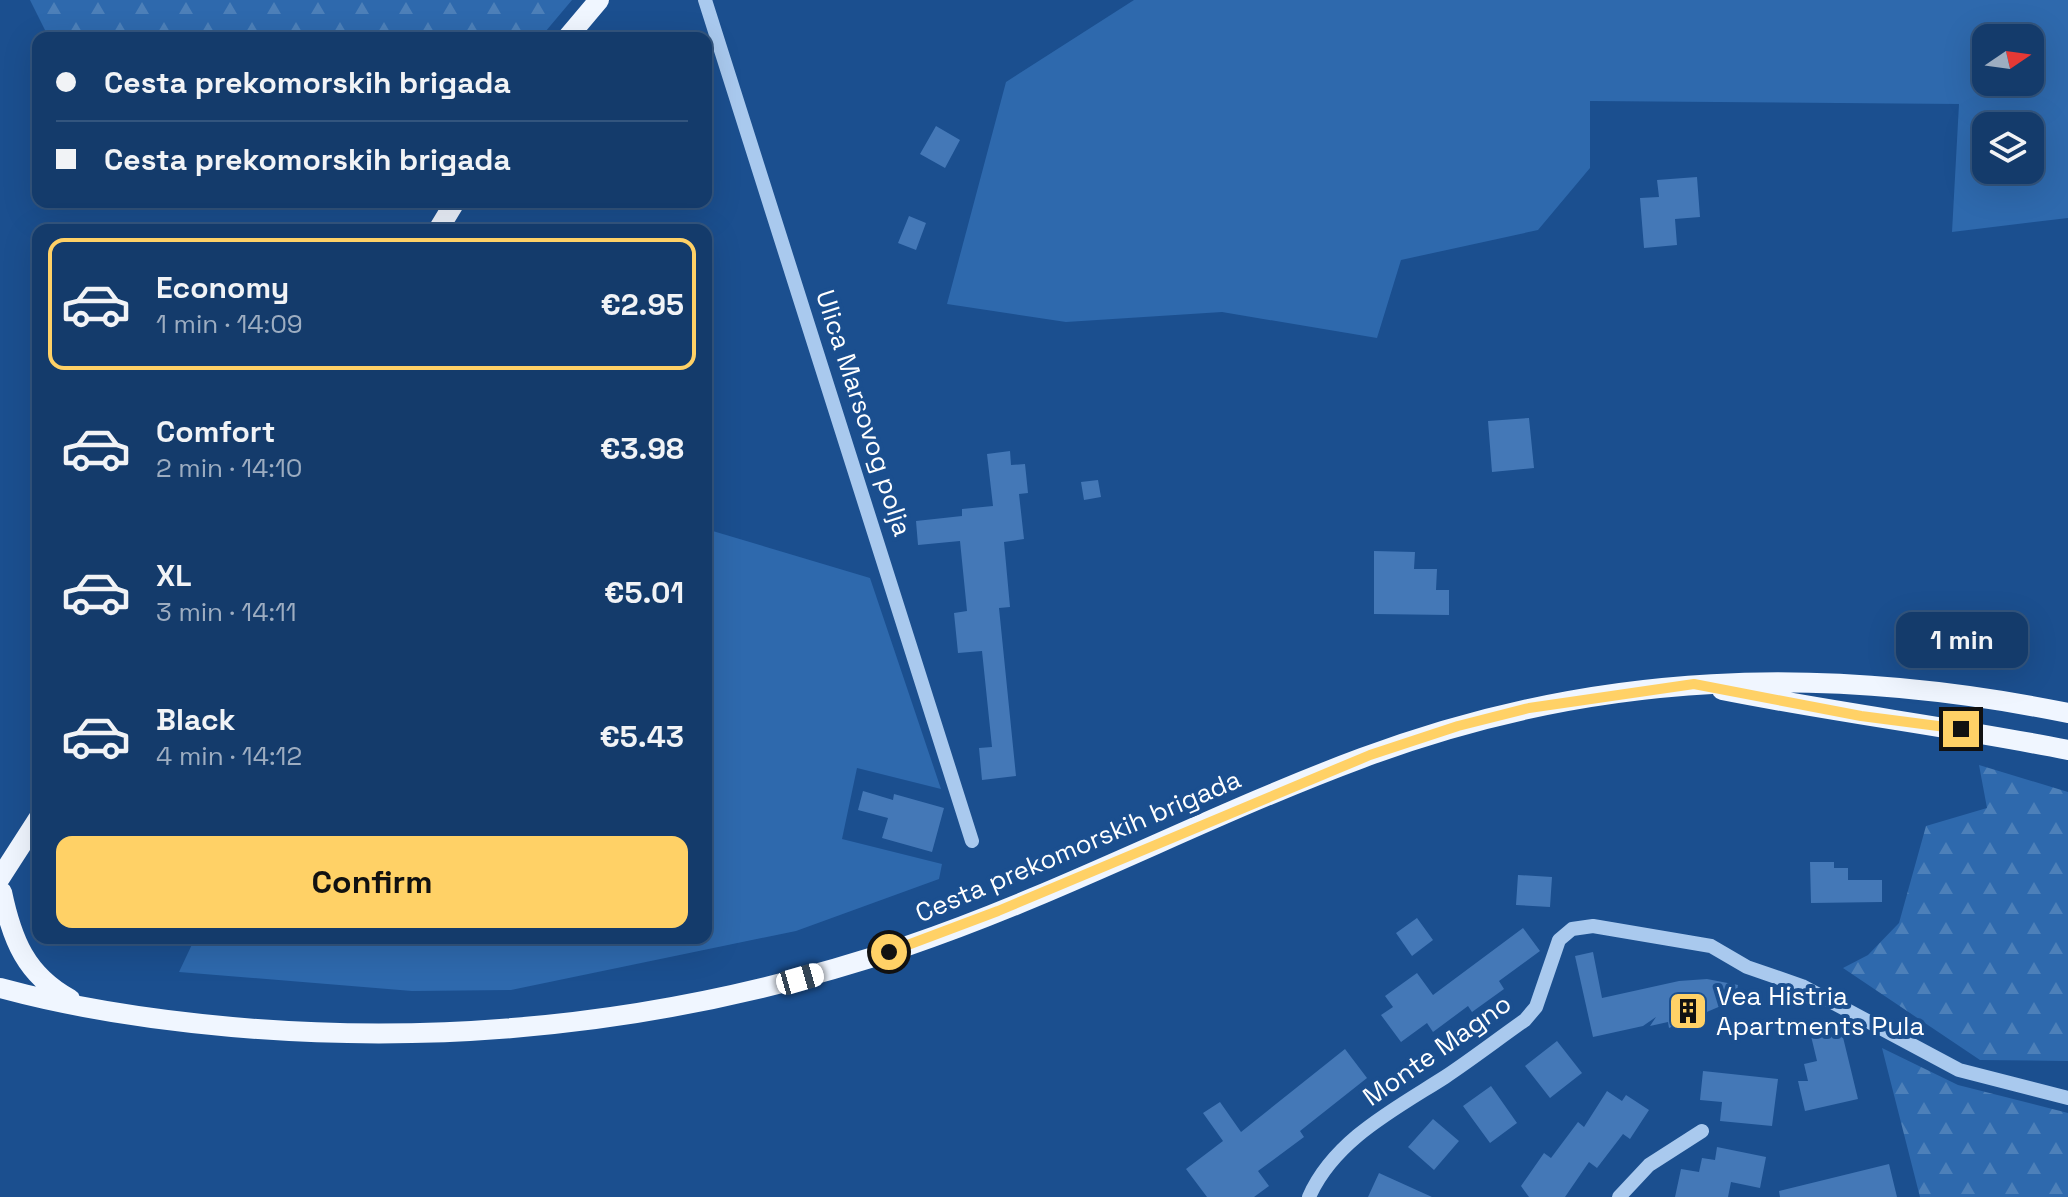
<!DOCTYPE html>
<meta charset="utf-8">
<style>
body{margin:0;font-family:"Space Grotesk",sans-serif;background:#214673;color:#f1f3f6;height:100vh;display:flex;flex-direction:column;font-size:30px;white-space:nowrap}
*{box-sizing:border-box;margin:0}
p{font-size:26px;color:#9dadc1}
.icon{flex:none;width:44px;height:44px;fill:none;stroke:currentColor;stroke-width:2;stroke-linecap:round;stroke-linejoin:round}
.map{position:relative;flex:1;overflow:hidden}
.panel{position:absolute;left:32px;top:224px;width:680px;height:720px;display:flex;flex-direction:column;background:#143b6b;border-radius:16px;box-shadow:0 8px 32px #0002,0 0 0 2px #33557e}
.panel>*{flex:none}
.top-card{position:absolute;left:32px;top:32px;width:680px;height:176px;border-radius:16px;box-shadow:0 8px 32px #0002,0 0 0 2px #33557e;display:grid;align-content:center;height:176px;padding:0 24px;background:#143b6b}
.needle{width:52px;rotate:77deg}
.controls{position:absolute;left:1972px;top:24px;display:grid;gap:16px}
.controls a{display:grid;place-items:center;width:72px;height:72px;border-radius:16px;background:#143b6b;box-shadow:0 8px 32px #0002,0 0 0 2px #33557e;font-size:40px}
.end{position:absolute;width:36px;height:36px;margin:-18px;border:10px solid #ffd166;background:#111;box-shadow:0 0 0 4px #111}
.from{border-radius:50%}
.bubble{position:absolute;height:56px;border-radius:16px;background:#143b6b;box-shadow:0 8px 32px #0002,0 0 0 2px #33557e;font-size:26px;font-weight:800;line-height:56px;text-align:center}
.car{position:absolute;width:24px;height:48px;margin:-24px -12px;border-radius:10px;box-shadow:0 0 6px 2px #0007;background:linear-gradient(#fff 24%,#345 0 40%,#fff 0 76%,#345 0 86%,#fff 0)}
.top-card b{display:flex;align-items:center;gap:28px;height:76px;font-size:30px}
.top-card b+b{border-top:2px solid #33557e}
.top-card i{width:20px;height:20px;background:#f1f3f6}
ul{padding:14px 0 0;list-style:none}
li{display:flex;align-items:center;gap:24px;height:132px;margin:0 16px 12px;padding:0 8px;border:4px solid transparent;border-radius:16px}
li div{flex:1}
li b{display:block;font-size:30px}
li em{font-style:normal;font-weight:800}
li.active{border-color:#ffd166}
li>.icon{width:72px;height:72px;stroke-width:1.5}
.primary-button{display:flex;gap:16px;margin-top:auto;padding:16px 24px}
.primary-button a{flex:1;height:92px;border-radius:16px;background:#ffd166;color:#111;font-size:32px;font-weight:800;line-height:92px;text-align:center}
.map>svg:first-child{display:block}
.green{fill:#2e69ad;fill-rule:evenodd}
.forest{fill:url(#forest-firs)}
.building{fill:#4478b7}
.lines{fill:none;stroke-linecap:round;stroke-linejoin:round}
.minor{stroke:#a9c9ee;stroke-width:14}
.major{stroke:#f0f6ff;stroke-width:20}
.route{stroke:#ffd166;stroke-width:10}
.labels{text-anchor:middle;stroke-width:8;stroke-linejoin:round;paint-order:stroke}
.street-label{font-size:26px;fill:#fff;stroke:#1b4f8f}
.poi-label{font-size:26px;fill:#fff;stroke:#1b4f8f;text-anchor:start}
</style>
<div class="map">
<svg width="2068" height="1197" viewBox="0 0 2068 1197">
<defs>
<pattern id="forest-firs" width="22" height="20" patternUnits="userSpaceOnUse" patternTransform="scale(2)"><rect width="22" height="20" fill="#2e69ad"/><path d="M5 1l3.5 6h-7zM16 11l3.5 6h-7z" fill="#4d80b9"/></pattern>
</defs>
<rect width="100%" height="100%" fill="#1b4f8f"/>
<path class="green" d="M 1134,0 L 2068,0 L 2068,218 L 1952,232 L 1959,104 L 1590,101 L 1590,168 L 1538,230 L 1401,260 L 1377,338 L 1222,312 L 1066,322 L 947,304 L 1006,82 ZM 1986,38 L 2030,38 L 2030,82 L 1986,82 ZM 1986,126 L 2030,126 L 2030,170 L 1986,170 Z
M 706,529 L 870,578 L 941,789 L 857,768 L 842,839 L 942,864 L 939,879 L 796,931 L 511,990 L 412,991 L 179,972 L 195,938 L 706,938 Z"/>
<path class="forest" d="M 30,0 L 572,0 L 540,38 L 49,38 Z
M 1979,765 L 2068,792 L 2068,1061 L 1980,1060 L 1843,968 L 1868,955 L 1899,923 L 1926,826 L 1987,808 Z
M 1882,1048 L 1958,1085 L 2068,1113 L 2068,1197 L 1920,1197 Z"/>
<path class="building" d="M 936,126 L 960,140 L 945,168 L 920,154 Z
M 1697,177 L 1700,217 L 1675,219 L 1677,245 L 1644,248 L 1640,198 L 1659,197 L 1657,180 Z
M 909,216 L 926,223 L 916,250 L 898,243 Z
M 1529,418 L 1534,468 L 1492,472 L 1488,421 Z
M 1010,451 L 1011,465 L 1025,464 L 1028,493 L 1019,494 L 1024,539 L 1004,542 L 1010,607 L 999,608 L 1016,776 L 982,780 L 979,748 L 992,747 L 982,651 L 958,653 L 954,613 L 967,611 L 960,541 L 918,545 L 916,521 L 962,516 L 962,509 L 993,506 L 987,454 Z
M 1098,480 L 1101,497 L 1084,500 L 1081,482 Z
M 1374,551 L 1415,552 L 1414,569 L 1437,569 L 1436,590 L 1449,590 L 1449,615 L 1374,614 Z
M 863,791 L 893,800 L 894,794 L 944,808 L 932,852 L 882,838 L 888,818 L 858,810 Z
M 1810,862 L 1834,862 L 1834,868 L 1848,868 L 1848,880 L 1882,880 L 1882,902 L 1811,903 Z
M 1518,875 L 1552,877 L 1550,907 L 1516,905 Z
M 1417,918 L 1433,940 L 1412,956 L 1396,933 Z
M 1523,928 L 1540,951 L 1499,981 L 1504,989 L 1472,1012 L 1468,1006 L 1433,1032 L 1427,1023 L 1401,1042 L 1381,1015 L 1393,1007 L 1385,996 L 1417,973 L 1433,995 Z
M 1593,952 L 1602,998 L 1679,981 L 1707,979 L 1738,985 L 1735,1000 L 1669,1028 L 1668,1022 L 1650,1026 L 1656,1017 L 1643,1026 L 1593,1037 L 1575,956 Z
M 1841,1029 L 1858,1099 L 1805,1111 L 1798,1081 L 1808,1081 L 1804,1064 L 1817,1061 L 1811,1036 Z
M 1557,1041 L 1582,1073 L 1550,1098 L 1525,1066 Z
M 1345,1049 L 1367,1078 L 1300,1131 L 1304,1137 L 1258,1171 L 1269,1186 L 1254,1197 L 1207,1197 L 1186,1169 L 1223,1141 L 1203,1113 L 1220,1102 L 1241,1132 Z
M 1703,1071 L 1778,1079 L 1772,1126 L 1720,1121 L 1722,1102 L 1700,1100 Z
M 1491,1086 L 1517,1123 L 1490,1143 L 1463,1106 Z
M 1607,1091 L 1622,1101 L 1626,1095 L 1649,1110 L 1630,1139 L 1623,1134 L 1597,1168 L 1589,1162 L 1565,1197 L 1529,1197 L 1521,1186 L 1544,1153 L 1551,1158 L 1578,1122 L 1584,1127 Z
M 1433,1119 L 1459,1141 L 1434,1170 L 1408,1147 Z
M 1717,1147 L 1766,1157 L 1760,1188 L 1731,1182 L 1728,1197 L 1675,1197 L 1681,1169 L 1699,1172 L 1702,1158 L 1715,1160 Z
M 1889,1164 L 1897,1197 L 1780,1197 L 1779,1191 Z
M 1379,1173 L 1432,1197 L 1368,1197 Z"/>
<g class="lines">
<path class="minor" d="M 705,0 L 972,841
M 1309,1197 C 1334,1140 1395,1109 1445,1077 C 1472,1059 1498,1039 1525,1020 L 1536,1007 L 1559,940 L 1572,929 L 1593,926 L 1711,946 L 1747,967 L 1802,986 L 1959,1070 L 2068,1098
M 1619,1197 L 1649,1165 L 1702,1131"/>
<path class="major" d="M 567,38 L 599,0
M 438,230 L 455,202
M 1722,690 C 1837,713 1953,727 2068,750
M 0,878 L 38,819
M 2,892 C 12,940 26,975 70,999
M 0,988 C 77,1009 153,1020 232,1027 C 462,1047 688,1020 907,946 C 1063,893 1208,815 1362,758 C 1597,670 1825,664 2068,713"/>
</g>
<g class="lines">
<path class="route" d="M 889,952 L 998,911 L 1370,755 L 1458,726 L 1529,708 L 1694,684 L 1861,716 L 1961,729"/>
</g>
<defs>
<symbol id="building-square" viewBox="-11 -11 22 22"><rect x="-9" y="-9" width="18" height="18" rx="4" fill="#ffd166" stroke="#1b4f8f"/><path d="M-4-6H4V6H1V3H-1V6H-4ZM-2.5-4.3h1.7v1.8h-1.7ZM.8-4.3h1.7v1.8H.8ZM-2.5-1h1.7V.8h-1.7ZM.8-1h1.7V.8H.8Z" fill="#111"/></symbol>
</defs>
<g fill-rule="evenodd">
<use href="#building-square" x="1666" y="989" width="44" height="44"/>
</g>
<g class="labels">
<g class="street-label">
<text transform="translate(864 413) rotate(72)" y="9">Ulica Marsovog polja</text>
<text transform="translate(1078 846) rotate(-23)" y="9">Cesta prekomorskih brigada</text>
<text transform="translate(1437 1050) rotate(-35)" y="9">Monte Magno</text>
</g>
<g class="poi-label">
<text x="1716" y="1005">Vea Histria<tspan x="1716" dy="30">Apartments Pula</tspan></text>
</g>
</g>
</svg>
<div class="controls">
<a><svg class="needle" viewBox="-14 -14 28 28"><path d="M0-13l5 13h-10z" fill="#e53935"/><path d="M0 13l5-13h-10z" fill="#9dadc1"/></svg></a>
<a><svg class="icon" aria-label="layers" viewBox="0 0 24 24"><path d="M12 4l9 5-9 5-9-5zM3 14l9 5 9-5"/></svg></a>
</div>
<i class="end from" style="left:889px;top:952px"></i>
<i class="end" style="left:1961px;top:729px"></i>
<div class="bubble" style="left:1896px;top:612px;width:132px">1 min</div>
<i class="car" style="left:800px;top:979px;rotate:74deg"></i>
<div class="top-card">
<b><i class="from"></i>Cesta prekomorskih brigada</b>
<b><i></i>Cesta prekomorskih brigada</b>
</div>
<section class="panel">
<ul>
<li class="active"><svg class="icon" aria-label="car" viewBox="0 0 24 24"><path d="M5 17H2v-5l4-1 3-4h7l3 4 3 1v5h-3M9 17h6M6 11h13"/><circle cx="7" cy="17" r="2"/><circle cx="17" cy="17" r="2"/></svg><div><b>Economy</b><p>1 min · 14:09</p></div><em>€2.95</em></li>
<li><svg class="icon" aria-label="car" viewBox="0 0 24 24"><path d="M5 17H2v-5l4-1 3-4h7l3 4 3 1v5h-3M9 17h6M6 11h13"/><circle cx="7" cy="17" r="2"/><circle cx="17" cy="17" r="2"/></svg><div><b>Comfort</b><p>2 min · 14:10</p></div><em>€3.98</em></li>
<li><svg class="icon" aria-label="car" viewBox="0 0 24 24"><path d="M5 17H2v-5l4-1 3-4h7l3 4 3 1v5h-3M9 17h6M6 11h13"/><circle cx="7" cy="17" r="2"/><circle cx="17" cy="17" r="2"/></svg><div><b>XL</b><p>3 min · 14:11</p></div><em>€5.01</em></li>
<li><svg class="icon" aria-label="car" viewBox="0 0 24 24"><path d="M5 17H2v-5l4-1 3-4h7l3 4 3 1v5h-3M9 17h6M6 11h13"/><circle cx="7" cy="17" r="2"/><circle cx="17" cy="17" r="2"/></svg><div><b>Black</b><p>4 min · 14:12</p></div><em>€5.43</em></li>
</ul>
<div class="primary-button"><a>Confirm</a></div>
</section>
</div>
